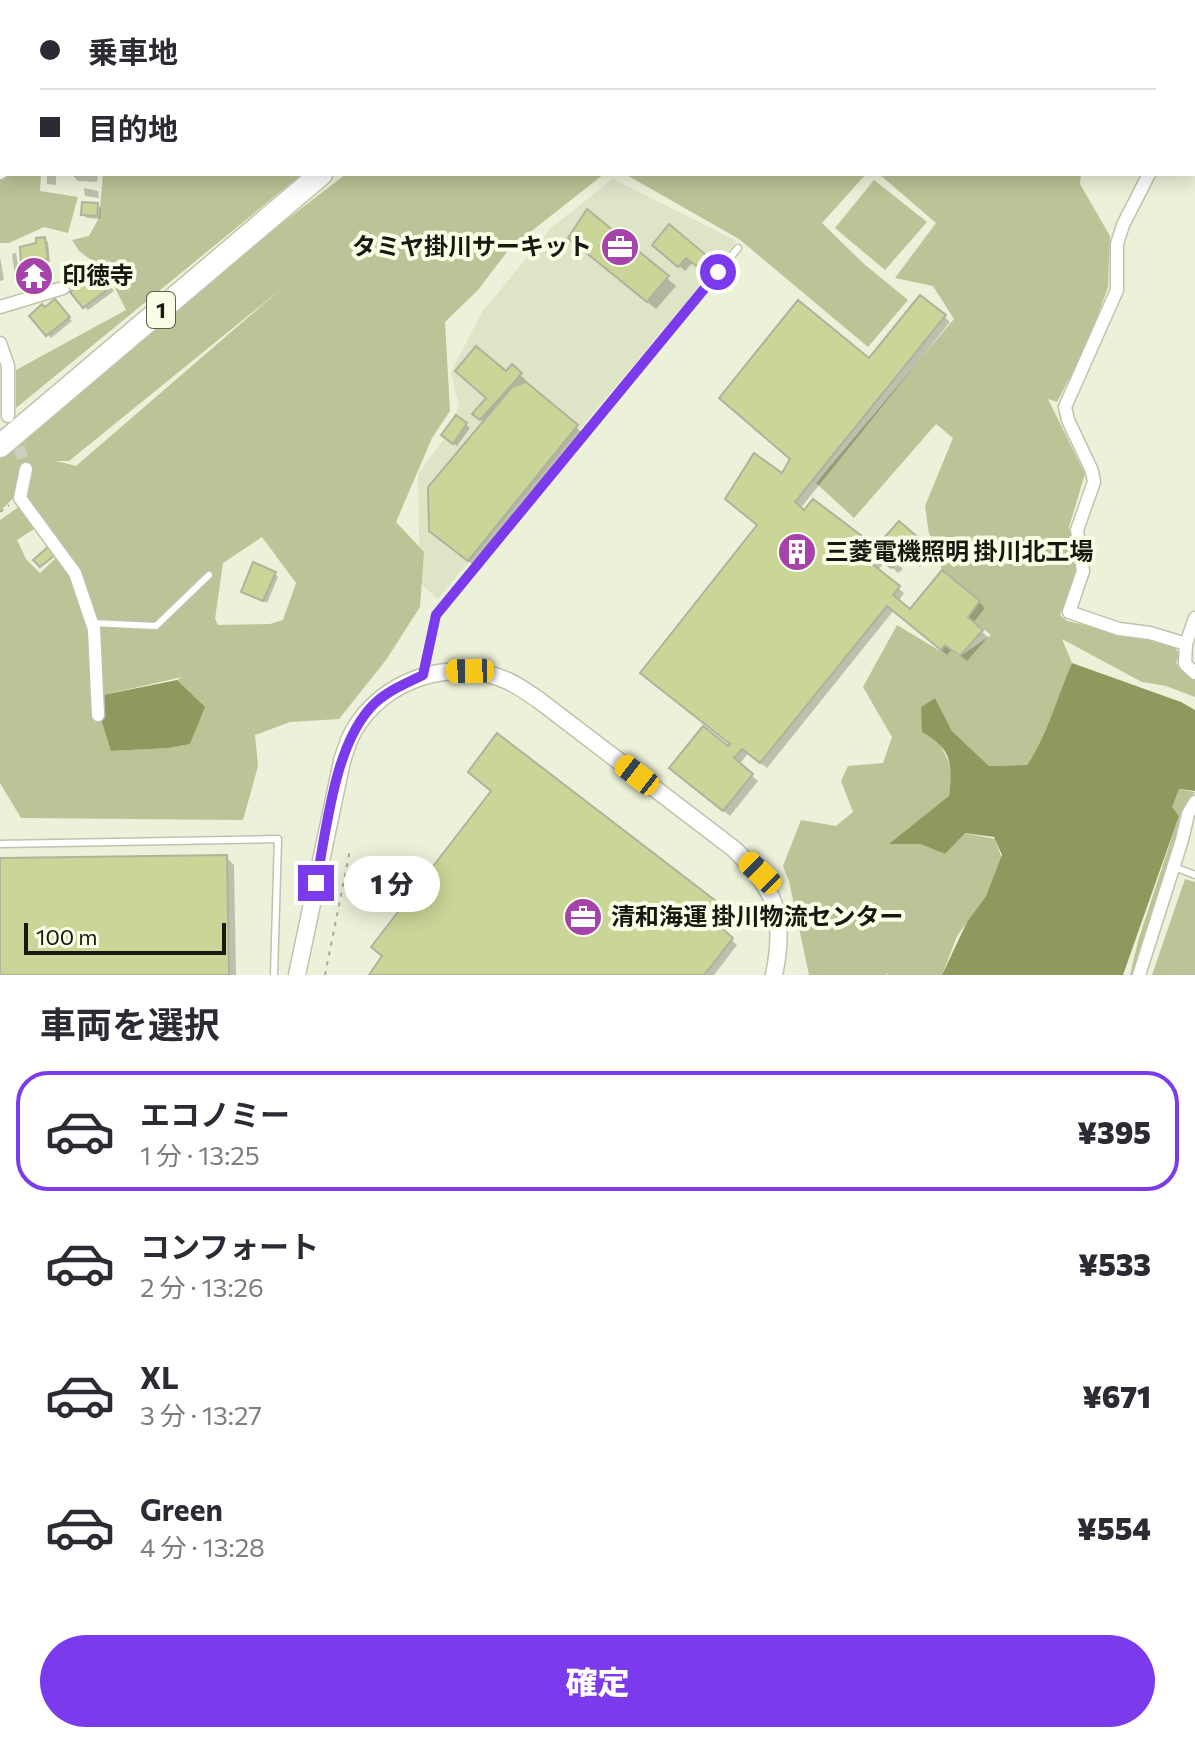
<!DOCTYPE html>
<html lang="ja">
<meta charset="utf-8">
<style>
body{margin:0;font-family:Commissioner,"Noto Sans JP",sans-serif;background:#f7f7f7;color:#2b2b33;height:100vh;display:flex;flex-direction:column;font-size:30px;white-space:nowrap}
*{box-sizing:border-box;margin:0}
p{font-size:26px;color:#7c7c81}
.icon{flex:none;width:44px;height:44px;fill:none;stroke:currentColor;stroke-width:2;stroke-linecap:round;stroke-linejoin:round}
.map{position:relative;height:975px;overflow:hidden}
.sheet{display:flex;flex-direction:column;background:#fff;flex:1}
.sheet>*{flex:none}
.hud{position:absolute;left:0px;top:0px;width:1196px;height:176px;box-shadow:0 4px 20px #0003;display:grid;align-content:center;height:176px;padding:0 40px;background:#fff}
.scale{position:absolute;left:24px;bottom:20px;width:202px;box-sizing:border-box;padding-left:8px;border:4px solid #171810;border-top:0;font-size:22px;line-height:28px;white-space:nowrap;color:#171810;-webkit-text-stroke:6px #f9fee6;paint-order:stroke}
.end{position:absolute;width:36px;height:36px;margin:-18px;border:10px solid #7c3aed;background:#fff;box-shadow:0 0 0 4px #fff}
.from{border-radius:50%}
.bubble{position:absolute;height:56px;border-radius:28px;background:#fff;box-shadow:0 4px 20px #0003;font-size:26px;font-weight:800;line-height:56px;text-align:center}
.car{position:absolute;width:24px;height:48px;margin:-24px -12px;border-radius:10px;box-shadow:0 0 6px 2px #0007;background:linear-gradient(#f5c518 24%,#345 0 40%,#f5c518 0 76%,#345 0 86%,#f5c518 0)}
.hud b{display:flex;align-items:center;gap:28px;height:76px;font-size:30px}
.hud b+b{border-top:2px solid #e1e1e2}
.hud i{width:20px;height:20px;background:#2b2b33}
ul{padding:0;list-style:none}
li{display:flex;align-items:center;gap:24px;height:120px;margin:0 16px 12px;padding:0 24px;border:4px solid transparent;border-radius:32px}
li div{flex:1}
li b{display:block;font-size:30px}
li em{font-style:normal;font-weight:800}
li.active{border-color:#7c3aed}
li>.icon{width:72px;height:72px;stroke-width:1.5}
h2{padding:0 40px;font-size:36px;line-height:96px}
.button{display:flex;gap:16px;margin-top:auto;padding:16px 40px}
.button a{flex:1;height:92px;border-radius:48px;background:#7c3aed;color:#fff;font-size:32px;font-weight:800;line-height:92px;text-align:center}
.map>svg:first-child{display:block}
.built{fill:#dee4c6}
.green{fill:#bbc397;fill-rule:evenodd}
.water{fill:#8f995e}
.shadow{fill:#0003}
.building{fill:#cad598;stroke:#afb39d;stroke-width:2}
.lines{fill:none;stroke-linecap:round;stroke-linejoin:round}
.minor-tunnel{stroke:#ccd0bb;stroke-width:12;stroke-dasharray:12 6;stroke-linecap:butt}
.service-casing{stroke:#bfc3ad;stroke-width:9}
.minor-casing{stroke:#bfc3ad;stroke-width:15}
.tertiary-casing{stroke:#bfc3ad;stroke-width:19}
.trunk-casing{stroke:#bfc3ad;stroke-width:25}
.path{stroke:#a7ab98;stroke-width:2;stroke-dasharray:4 6;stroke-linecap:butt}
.service{stroke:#fff;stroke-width:6}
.minor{stroke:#fff;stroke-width:12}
.tertiary{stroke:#fff;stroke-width:16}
.trunk{stroke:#fff;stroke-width:22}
.route{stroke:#7c3aed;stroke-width:10}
.labels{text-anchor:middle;stroke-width:8;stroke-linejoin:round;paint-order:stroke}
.shield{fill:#f9fee6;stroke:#5b5d50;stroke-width:2}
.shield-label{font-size:22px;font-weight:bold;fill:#171810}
.poi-label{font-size:24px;font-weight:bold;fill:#171810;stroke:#f9fee6;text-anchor:start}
</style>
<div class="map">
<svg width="1195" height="975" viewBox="0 0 1195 975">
<rect width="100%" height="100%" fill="#ecf1d9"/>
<path class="built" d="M 613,179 L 737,241 L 438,599 L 420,583 L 418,474 L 458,420 L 454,416 L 459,406 L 451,372 L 482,312 L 551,228 Z"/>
<path class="green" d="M 87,0 L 514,0 L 511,2 Z
M 3,174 L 41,174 L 40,191 L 78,197 L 68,233 L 44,227 L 9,243 L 0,243 L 0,176 Z
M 103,174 L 302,174 L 16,408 L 16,370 L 126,310 L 112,282 L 120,275 L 109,261 L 99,266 L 79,251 L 72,240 L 89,236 L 99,218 Z
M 346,174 L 604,174 L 510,248 L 478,290 L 445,322 L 450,411 L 432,438 L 396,522 L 424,552 L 420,607 L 386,660 L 339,719 L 290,722 L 255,735 L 258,766 L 243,820 L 21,818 L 0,783 L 0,520 L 20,506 L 34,529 L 17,540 L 26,559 L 40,573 L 57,557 L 20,498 L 22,490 L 0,511 L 0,459 L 199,287 ZM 281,289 L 76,466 L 56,461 L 69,461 ZM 262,537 L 296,583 L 283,620 L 270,624 L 218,625 L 215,619 L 223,563 ZM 182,677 L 177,680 L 204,707 L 190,744 L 169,748 L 111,751 L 103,695 Z
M 625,174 L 866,174 L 822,223 L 864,264 L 908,300 L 868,347 L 739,239 Z
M 879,174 L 1081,174 L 1080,184 L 1110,236 L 1108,287 L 1088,343 L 1057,402 L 1048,399 L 1085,474 L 1069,527 L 1080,574 L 1060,615 L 1067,621 L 1171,644 L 1180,654 L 1176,663 L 1195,678 L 1195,697 L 1166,686 L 1142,682 L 1062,639 L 1072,663 C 1057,698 1048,734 1027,765 L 989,766 L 952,731 L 935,698 L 921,707 L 952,768 L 949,796 L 920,844 L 945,854 L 964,833 L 995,839 L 1002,859 L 986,896 L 957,936 L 942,975 L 888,975 L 887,973 L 886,975 L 809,975 L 789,881 L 783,866 L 801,820 L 836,826 L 853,812 L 841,781 L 848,766 L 883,763 L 892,737 L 863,687 L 897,625 L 940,651 L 946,646 L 959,657 L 991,635 L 968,617 L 980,601 L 941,568 L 942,553 L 929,534 L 925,506 L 953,438 L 936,424 L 854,518 L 816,483 L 954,319 L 933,286 L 895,278 L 936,223 Z
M 874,180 L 927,222 L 885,270 L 835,228 Z
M 1179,789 L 1195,792 L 1183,810 L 1136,975 L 1130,975 L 1138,941 L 1179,816 L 1171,808 Z
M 1185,879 L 1195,882 L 1195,975 L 1152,975 Z"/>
<path class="water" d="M 1072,663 L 1181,702 L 1195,710 L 1195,791 L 1179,789 L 1172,807 L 1179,816 L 1123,975 L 942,975 L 967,922 L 986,896 L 1002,855 L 994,837 L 965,833 L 945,854 L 920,844 L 889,844 L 949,796 C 953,763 952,749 922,732 L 921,707 L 935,698 L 952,731 L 989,766 L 1027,765 C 1048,734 1057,697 1072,663 Z
M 177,680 L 205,707 L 190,744 L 169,748 L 111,751 L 102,722 L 103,695 Z"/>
<path class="shadow" d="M 823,0 L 845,0 L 823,2 Z
M 98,174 L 97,182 L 78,181 L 72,175 Z
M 47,175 L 56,176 L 56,185 L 47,184 Z
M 84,188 L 98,191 L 99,198 L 85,196 Z
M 97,205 L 101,208 L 100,219 L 87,218 L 83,214 Z
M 588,212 L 676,286 L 656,309 L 579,246 Z
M 44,239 L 48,242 L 50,262 L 27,266 L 23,263 Z
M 660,250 L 704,257 L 710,262 L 703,270 L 693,262 L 685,271 Z
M 16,253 L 21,283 L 16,284 L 12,254 Z
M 0,257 L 4,280 L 0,281 Z
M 108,267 L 117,277 L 114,279 L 105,269 Z
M 43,268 L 49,274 L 51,286 L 35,290 L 37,296 L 34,297 L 28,291 L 25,272 Z
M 103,276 L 114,291 L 88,310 L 84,307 Z
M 55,301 L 72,321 L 51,338 L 32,316 Z
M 944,316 L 950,322 L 800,509 L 861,537 L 867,543 L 864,547 L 871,554 L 876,548 L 898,564 L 903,569 L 898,573 L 886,562 L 877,570 L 904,593 L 898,602 L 910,612 L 979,602 L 985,608 L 972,624 L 988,637 L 967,661 L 952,649 L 947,655 L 894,610 L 767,768 L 748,753 L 739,765 L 758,781 L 730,816 L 678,774 L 732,745 L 759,526 L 783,476 L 870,360 Z
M 512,367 L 526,380 L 524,383 L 585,435 L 477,568 L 440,539 L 485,423 L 475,414 Z
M 456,418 L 470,428 L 457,446 L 447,439 Z
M 893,544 L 927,547 L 932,553 L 920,567 Z
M 275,573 L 278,577 L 267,603 L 243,591 Z
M 498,736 L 729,916 L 719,928 L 737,945 L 714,975 L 372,975 L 493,791 Z
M 226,857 L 234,865 L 236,975 L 0,975 L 0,860 Z"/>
<path class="building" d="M 82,202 L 98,203 L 97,216 L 81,215 Z
M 587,209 L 669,276 L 647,302 L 568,238 Z
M 669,224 L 706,255 L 696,266 L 686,258 L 678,267 L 652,245 Z
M 45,237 L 48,259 L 21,263 L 20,247 L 36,243 L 36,238 Z
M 43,266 L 46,281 L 31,284 L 32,291 L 27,292 L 22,270 Z
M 100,270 L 112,286 L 83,308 L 70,292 Z
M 920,295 L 946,315 L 795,502 L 804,510 L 813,499 L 862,536 L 853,548 L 859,553 L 864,545 L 871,551 L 876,546 L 899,562 L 891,568 L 879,558 L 872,564 L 900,586 L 893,595 L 910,609 L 942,570 L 980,601 L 968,617 L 983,630 L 960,656 L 945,645 L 941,650 L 887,606 L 760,763 L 742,749 L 734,758 L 753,774 L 723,811 L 669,768 L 703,726 L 728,746 L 730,744 L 640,673 L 757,525 L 725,499 L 754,453 L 782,473 L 790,459 L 719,398 L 798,300 L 869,358 Z
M 55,299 L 70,317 L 46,336 L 29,316 L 42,304 L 45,307 Z
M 476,346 L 506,371 L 512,364 L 522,373 L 480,420 L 472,414 L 486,398 L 455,371 Z
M 526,382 L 578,425 L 468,561 L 429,531 L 428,487 L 512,387 Z
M 456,415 L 467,423 L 453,444 L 441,435 Z
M 899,521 L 928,546 L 913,563 L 884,538 Z
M 48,547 L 55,555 L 40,567 L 33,560 Z
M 253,562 L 276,572 L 263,601 L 241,592 Z
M 497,733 L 725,908 L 714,921 L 733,938 L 704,975 L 369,975 L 382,956 L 371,947 L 491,791 L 468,772 Z
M 227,855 L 229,975 L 0,975 L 0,858 Z"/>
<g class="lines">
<path class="minor-tunnel" d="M 13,430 L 26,469"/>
<defs>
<path id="service" d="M 92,623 L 156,626 L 209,575
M 423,675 L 436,615 L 738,248
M 0,844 L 278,839 L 274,975
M 1174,867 L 1195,875"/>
<path id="minor" d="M 2,2 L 5,0
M 814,2 L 815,0
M 1188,2 L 1189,0
M 0,71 L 1,72
M 1194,103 L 1195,104
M 0,173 L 2,172
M 1149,174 L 1123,225 L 1117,244 L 1117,290 L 1065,407 L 1068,420 L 1092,471 L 1094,482 L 1077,530 L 1083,571 L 1069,612 L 1119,629 L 1150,633 L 1186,644
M 0,307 L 63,288
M 0,343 L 8,366 L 8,416
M 26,469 L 20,498 L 75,573 L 94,629 L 98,715
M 1195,618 L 1186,644 L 1185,664 L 1195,673
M 1139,975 L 1182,840 L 1188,814 L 1195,802"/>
<path id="tertiary" d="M 297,975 L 342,761 C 345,752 348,741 353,732 C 382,679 453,656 508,681 C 519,686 530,694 540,701 L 734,849 C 776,889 786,917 774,975"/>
<path id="trunk" d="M 524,2 L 526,0
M 0,446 L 321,174"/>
</defs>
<use href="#service" class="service-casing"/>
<use href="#minor" class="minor-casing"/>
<use href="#tertiary" class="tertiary-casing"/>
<use href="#trunk" class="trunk-casing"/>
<path class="path" d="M 0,512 L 9,505
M 325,975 L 350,850"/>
<use href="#service" class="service"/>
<use href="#minor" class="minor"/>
<use href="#tertiary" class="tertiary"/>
<use href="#trunk" class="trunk"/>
</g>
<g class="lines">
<path class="route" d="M 316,883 C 327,829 334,742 375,703 C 388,691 406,683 423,675 L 436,615 L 718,272"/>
</g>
<defs>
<symbol id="office-disc" viewBox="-11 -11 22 22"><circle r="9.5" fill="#a643aa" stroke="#f9fee6"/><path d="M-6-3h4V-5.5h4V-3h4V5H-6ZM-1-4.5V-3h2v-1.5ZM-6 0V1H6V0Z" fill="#fff"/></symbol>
<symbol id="temple-disc" viewBox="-11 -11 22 22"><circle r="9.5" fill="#a643aa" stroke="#f9fee6"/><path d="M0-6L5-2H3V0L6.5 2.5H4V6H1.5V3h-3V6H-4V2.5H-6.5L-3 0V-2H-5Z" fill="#fff"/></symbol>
<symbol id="building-disc" viewBox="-11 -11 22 22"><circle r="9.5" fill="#a643aa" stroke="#f9fee6"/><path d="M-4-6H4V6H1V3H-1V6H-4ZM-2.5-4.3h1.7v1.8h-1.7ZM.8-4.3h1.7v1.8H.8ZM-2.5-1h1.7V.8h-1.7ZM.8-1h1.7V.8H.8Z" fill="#fff"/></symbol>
</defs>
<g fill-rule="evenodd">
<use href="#office-disc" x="598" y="225" width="44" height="44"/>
<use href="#temple-disc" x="12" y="254" width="44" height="44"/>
<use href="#building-disc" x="775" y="530" width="44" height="44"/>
<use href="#office-disc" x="561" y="895" width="44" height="44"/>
</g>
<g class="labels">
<rect class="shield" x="147" y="292" width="28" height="36" rx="6"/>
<g class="shield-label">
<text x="161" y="318">1</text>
</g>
<g class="poi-label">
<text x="592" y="255" text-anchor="end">タミヤ掛川サーキット</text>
<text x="62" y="284">印徳寺</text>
<text x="825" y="560">三菱電機照明 掛川北工場</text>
<text x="611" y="925">清和海運 掛川物流センター</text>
</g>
</g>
</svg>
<div class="scale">100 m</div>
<i class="end from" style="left:718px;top:272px"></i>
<i class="end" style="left:316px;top:883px"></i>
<div class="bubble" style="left:344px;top:856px;width:96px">1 分</div>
<i class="car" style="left:470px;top:671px;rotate:269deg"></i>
<i class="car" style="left:637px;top:775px;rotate:308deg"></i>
<i class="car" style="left:760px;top:873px;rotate:314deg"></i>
<div class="hud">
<b><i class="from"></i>乗車地</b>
<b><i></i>目的地</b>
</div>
</div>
<section class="sheet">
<h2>車両を選択</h2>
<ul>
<li class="active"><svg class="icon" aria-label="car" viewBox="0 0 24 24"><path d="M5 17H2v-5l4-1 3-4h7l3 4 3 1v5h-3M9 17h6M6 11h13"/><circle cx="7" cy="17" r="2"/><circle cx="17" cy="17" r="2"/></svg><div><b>エコノミー</b><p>1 分 · 13:25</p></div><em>¥395</em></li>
<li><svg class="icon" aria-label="car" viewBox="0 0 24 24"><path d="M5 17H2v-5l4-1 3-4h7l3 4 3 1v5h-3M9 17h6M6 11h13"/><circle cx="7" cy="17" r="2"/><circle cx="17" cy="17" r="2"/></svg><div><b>コンフォート</b><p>2 分 · 13:26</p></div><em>¥533</em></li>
<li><svg class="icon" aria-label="car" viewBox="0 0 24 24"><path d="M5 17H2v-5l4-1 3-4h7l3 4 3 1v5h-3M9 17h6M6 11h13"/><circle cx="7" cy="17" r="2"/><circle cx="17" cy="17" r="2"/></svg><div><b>XL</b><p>3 分 · 13:27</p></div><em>¥671</em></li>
<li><svg class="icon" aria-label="car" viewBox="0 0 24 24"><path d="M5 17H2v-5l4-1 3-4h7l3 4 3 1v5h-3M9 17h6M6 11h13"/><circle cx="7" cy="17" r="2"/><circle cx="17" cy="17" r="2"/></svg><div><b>Green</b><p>4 分 · 13:28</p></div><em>¥554</em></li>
</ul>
<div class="button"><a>確定</a></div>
</section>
